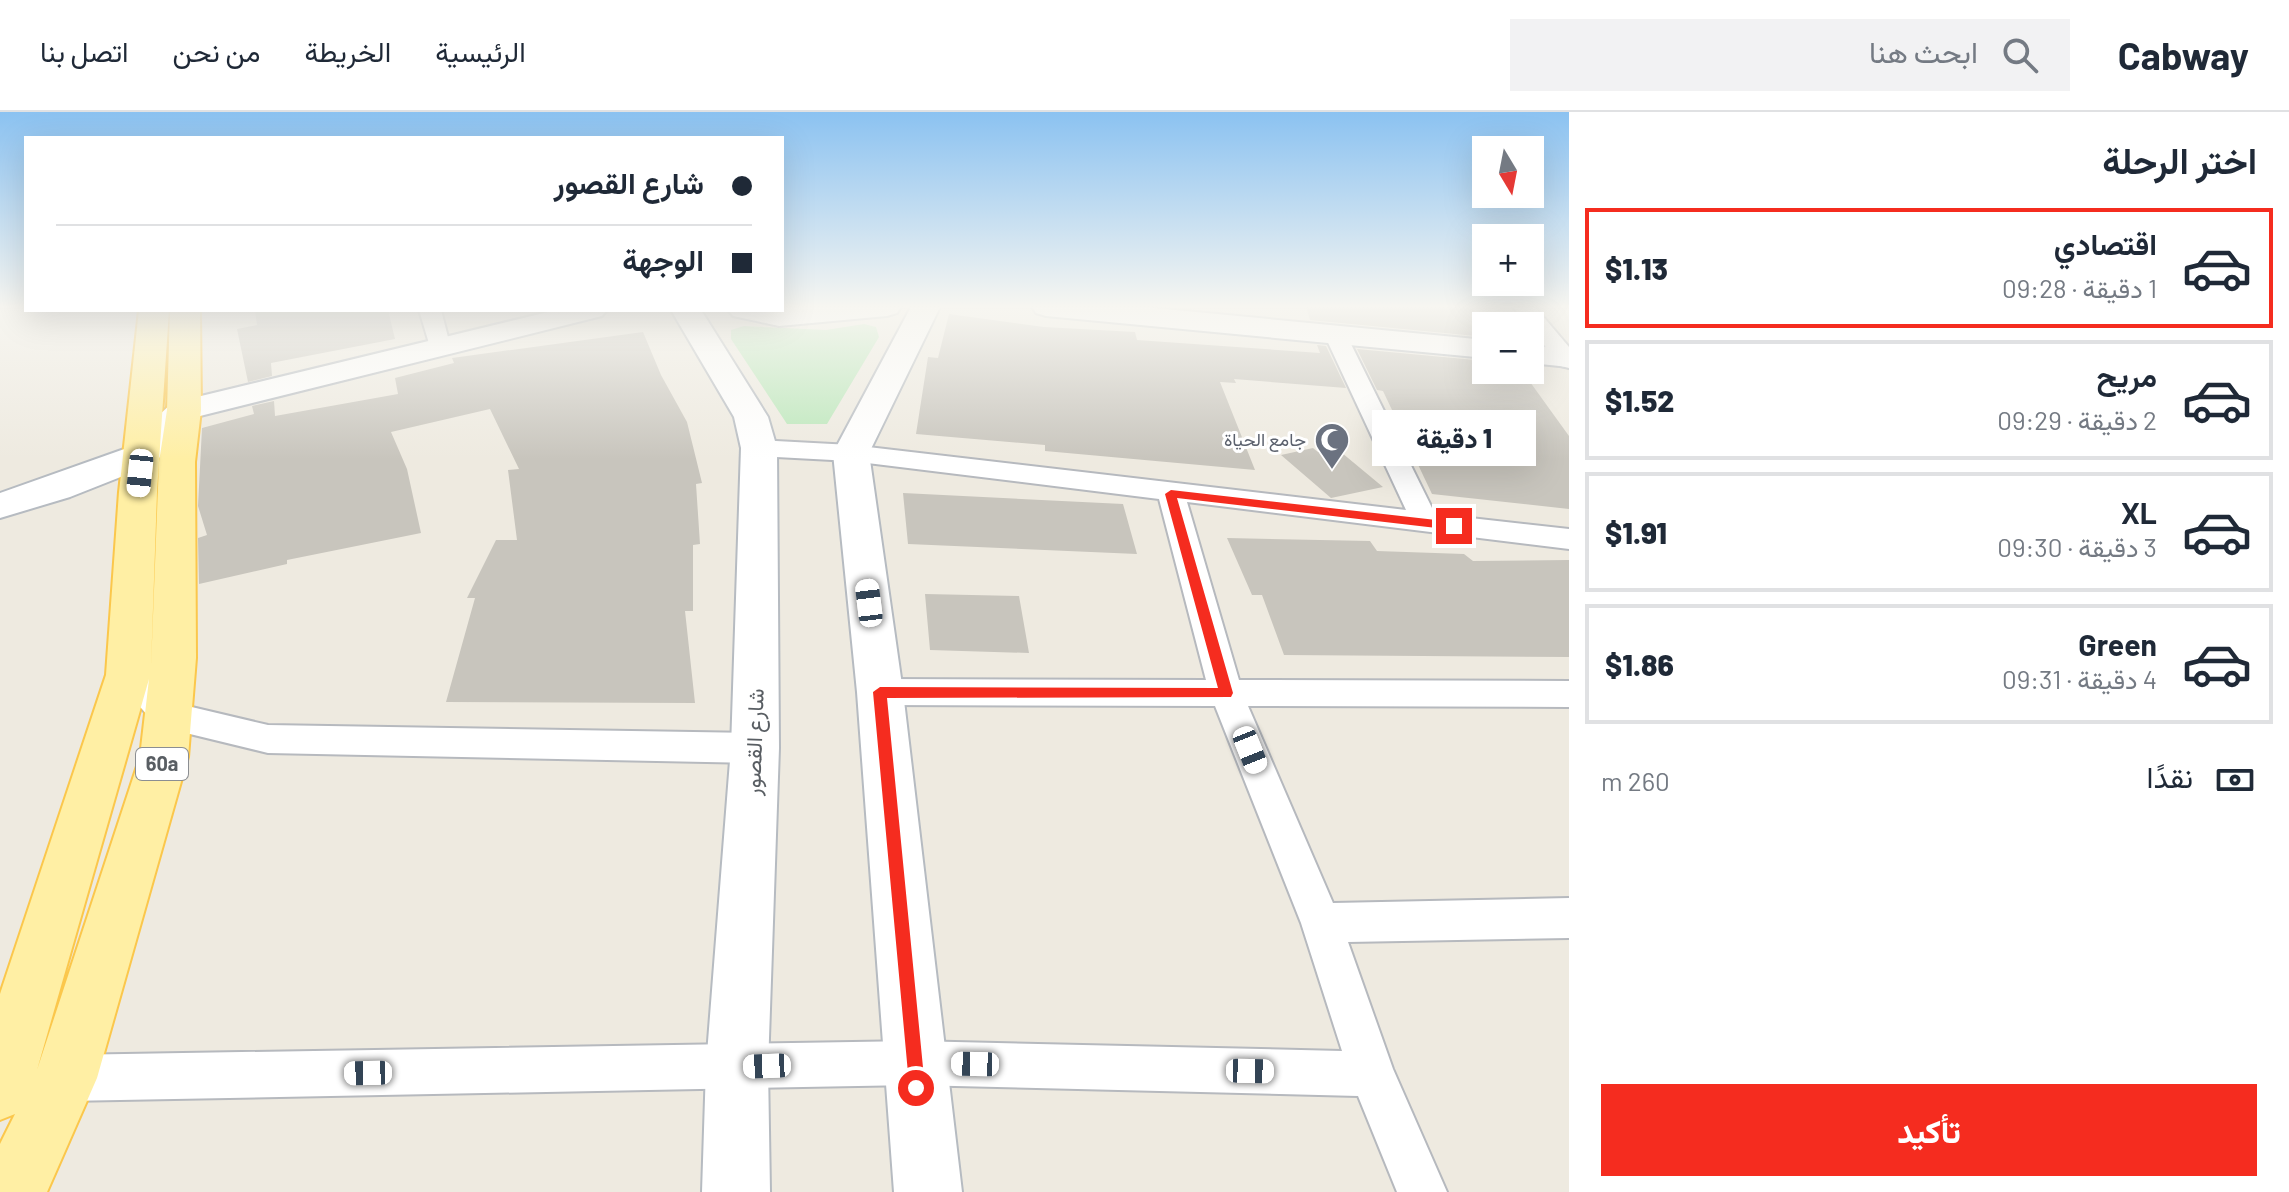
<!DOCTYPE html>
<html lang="ar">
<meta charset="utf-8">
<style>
body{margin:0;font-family:Barlow,Vazirmatn,sans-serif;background:#f2f2f3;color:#1f2937;direction:rtl;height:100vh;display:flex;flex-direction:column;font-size:30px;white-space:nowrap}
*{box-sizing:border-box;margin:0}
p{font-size:26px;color:#747a83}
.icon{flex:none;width:44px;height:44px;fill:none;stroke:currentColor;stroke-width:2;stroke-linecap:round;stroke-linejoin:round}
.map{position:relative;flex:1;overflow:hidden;direction:ltr}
.details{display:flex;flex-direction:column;background:#fff;width:720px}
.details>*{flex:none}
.guide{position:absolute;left:24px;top:24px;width:760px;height:176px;border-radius:0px;box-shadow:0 8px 32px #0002;direction:rtl;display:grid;align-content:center;height:176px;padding:0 32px;background:#fff}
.needle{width:52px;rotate:170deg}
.buttons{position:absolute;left:1472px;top:24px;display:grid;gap:16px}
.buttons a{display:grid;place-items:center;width:72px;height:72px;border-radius:0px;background:#fff;box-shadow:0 8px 32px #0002;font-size:40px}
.end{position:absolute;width:36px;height:36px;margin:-18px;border:10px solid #f52c1f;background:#fff;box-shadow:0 0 0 4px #fff}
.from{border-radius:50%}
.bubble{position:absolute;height:56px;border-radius:0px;background:#fff;box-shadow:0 8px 32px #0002;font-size:26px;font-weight:800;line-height:56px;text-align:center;direction:rtl}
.car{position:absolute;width:24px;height:48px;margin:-24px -12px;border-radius:10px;box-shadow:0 0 6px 2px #0007;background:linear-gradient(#fff 24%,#345 0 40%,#fff 0 76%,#345 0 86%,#fff 0)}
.guide b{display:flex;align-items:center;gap:28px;height:76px;font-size:30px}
.guide b+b{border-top:2px solid #e0e1e3}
.guide i{width:20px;height:20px;background:#1f2937}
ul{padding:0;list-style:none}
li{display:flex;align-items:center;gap:24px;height:120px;margin:0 16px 12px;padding:0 16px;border:4px solid #e0e1e3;border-radius:0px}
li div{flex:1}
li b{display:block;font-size:30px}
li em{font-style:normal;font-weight:800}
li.active{border-color:#f52c1f}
li>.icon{width:72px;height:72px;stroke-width:1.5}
h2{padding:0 32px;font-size:36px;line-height:96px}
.pay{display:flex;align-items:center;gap:20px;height:88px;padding:0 32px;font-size:30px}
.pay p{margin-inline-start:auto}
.primary-button{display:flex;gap:16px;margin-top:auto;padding:16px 32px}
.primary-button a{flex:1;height:92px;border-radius:0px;background:#f52c1f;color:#fff;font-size:32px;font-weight:800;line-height:92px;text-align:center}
header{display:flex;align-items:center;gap:48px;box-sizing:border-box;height:112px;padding:0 40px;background:#fff;border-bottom:2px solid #e0e1e3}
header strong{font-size:38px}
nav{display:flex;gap:44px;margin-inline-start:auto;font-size:28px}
.search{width:560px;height:72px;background:#f2f2f3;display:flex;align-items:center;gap:20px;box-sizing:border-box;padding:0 28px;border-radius:0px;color:#747a83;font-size:30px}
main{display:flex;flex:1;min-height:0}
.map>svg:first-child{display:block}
.green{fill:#bbe7ba}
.building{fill:#c8c5bd}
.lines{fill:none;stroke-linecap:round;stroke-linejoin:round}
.street-casing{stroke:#b6b9be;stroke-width:4}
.secondary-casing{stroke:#b6bbc1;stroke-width:4}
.primary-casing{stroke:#fbc74c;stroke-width:4}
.street{fill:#fff;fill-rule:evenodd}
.secondary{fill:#fff;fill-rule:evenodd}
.primary{fill:#ffefa4;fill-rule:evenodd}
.route{fill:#f52c1f}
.labels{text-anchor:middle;stroke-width:6;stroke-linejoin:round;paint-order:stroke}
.far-worship-label{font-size:18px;fill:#5b616d;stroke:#fff;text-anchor:end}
.shield{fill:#fff;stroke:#8b8e92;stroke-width:2}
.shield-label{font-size:20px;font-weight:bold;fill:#595e63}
.street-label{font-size:22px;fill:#595e63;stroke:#fff}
</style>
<header>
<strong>Cabway</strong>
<div class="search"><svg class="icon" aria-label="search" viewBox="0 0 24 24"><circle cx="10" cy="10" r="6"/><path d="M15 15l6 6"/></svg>ابحث هنا</div>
<nav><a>الرئيسية</a><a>الخريطة</a><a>من نحن</a><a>اتصل بنا</a></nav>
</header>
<main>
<section class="details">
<h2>اختر الرحلة</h2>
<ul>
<li class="active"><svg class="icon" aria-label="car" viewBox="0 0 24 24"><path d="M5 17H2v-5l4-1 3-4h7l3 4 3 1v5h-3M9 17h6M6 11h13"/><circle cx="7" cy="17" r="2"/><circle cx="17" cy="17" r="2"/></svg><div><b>اقتصادي</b><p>1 دقيقة · 09:28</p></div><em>$1.13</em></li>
<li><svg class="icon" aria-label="car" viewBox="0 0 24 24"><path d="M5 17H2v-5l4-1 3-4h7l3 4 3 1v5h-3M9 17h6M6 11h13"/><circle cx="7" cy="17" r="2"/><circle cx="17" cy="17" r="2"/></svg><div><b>مريح</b><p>2 دقيقة · 09:29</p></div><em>$1.52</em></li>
<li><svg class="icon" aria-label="car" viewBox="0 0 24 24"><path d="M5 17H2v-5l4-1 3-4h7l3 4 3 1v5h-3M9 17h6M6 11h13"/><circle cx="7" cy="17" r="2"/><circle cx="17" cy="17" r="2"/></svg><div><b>XL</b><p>3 دقيقة · 09:30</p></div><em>$1.91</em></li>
<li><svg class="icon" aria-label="car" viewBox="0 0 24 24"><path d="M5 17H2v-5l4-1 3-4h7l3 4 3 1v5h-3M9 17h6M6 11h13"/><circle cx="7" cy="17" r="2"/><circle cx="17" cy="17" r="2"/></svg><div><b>Green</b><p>4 دقيقة · 09:31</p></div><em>$1.86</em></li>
</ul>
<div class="pay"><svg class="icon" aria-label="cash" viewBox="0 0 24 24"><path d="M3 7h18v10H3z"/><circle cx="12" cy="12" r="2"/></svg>نقدًا<p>260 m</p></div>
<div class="primary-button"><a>تأكيد</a></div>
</section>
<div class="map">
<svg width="1569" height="1080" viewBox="0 0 1569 1080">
<rect width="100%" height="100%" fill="#eeeae0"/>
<path class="green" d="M 864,212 L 876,215 L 879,225 L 827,312 L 787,312 L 731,227 L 731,218 L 744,214 L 826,218 Z"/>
<path class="building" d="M 1306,195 L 1472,195 L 1486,225 L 1310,208 Z
M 255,198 L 388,198 L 395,227 L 271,251 L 272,264 L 248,270 L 237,217 L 257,213 Z
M 949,202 L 1044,215 L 1135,220 L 1137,228 L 1320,241 L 1317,233 L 1326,234 L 1346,276 L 1234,267 L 1236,271 L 1220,270 L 1255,358 L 1045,339 L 1045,333 L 916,322 L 928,245 L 938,246 Z
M 643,220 L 661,263 L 687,310 L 702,371 L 696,372 L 700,432 L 693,433 L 693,499 L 685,499 L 695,591 L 446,590 L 475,486 L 467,486 L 496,428 L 517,428 L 508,358 L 519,357 L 490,297 L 391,320 L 407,357 L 421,421 L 287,448 L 287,452 L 199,472 L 198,426 L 207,423 L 198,394 L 202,316 L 254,302 L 252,294 L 274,289 L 275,304 L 398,282 L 395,266 L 454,251 L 452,246 Z
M 1357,237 L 1486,249 L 1486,258 L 1509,258 L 1511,262 L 1525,263 L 1569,324 L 1569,397 L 1432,382 L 1383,279 L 1377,278 Z
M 1313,336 L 1318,340 L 1336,336 L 1383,375 L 1331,386 L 1281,343 Z
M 903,381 L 1123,392 L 1137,442 L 908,432 Z
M 1227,426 L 1370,429 L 1377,439 L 1464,442 L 1473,449 L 1569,448 L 1569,545 L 1284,543 L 1262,483 L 1252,483 Z
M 925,482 L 1019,484 L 1029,541 L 930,538 Z"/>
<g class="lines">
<defs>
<path id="street" d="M 1513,195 L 1535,195 L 1569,235 L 1569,256 L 1561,254 Z
M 419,198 L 441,198 L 450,233 L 447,238 L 431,238 Z
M 1335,215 L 1346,222 L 1435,402 L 1569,417 L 1569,437 L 1187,390 L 1239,568 L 1569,569 L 1569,595 L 1248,594 L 1333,791 L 1569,786 L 1569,826 L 1348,830 L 1393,957 L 1447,1080 L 1397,1080 L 1358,984 L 913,973 L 66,989 L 50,982 L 43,966 L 50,950 L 66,943 L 913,929 L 1342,939 L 1301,811 L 1215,594 L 880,593 L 868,589 L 863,580 L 868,571 L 880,567 L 1206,568 L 1159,387 L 851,349 L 759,344 L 746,336 L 759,328 L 851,333 L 1406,398 L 1324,222 Z
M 128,550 L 140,554 L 179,592 L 268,613 L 755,621 L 767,626 L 773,636 L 767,646 L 755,651 L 268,641 L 157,614 L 112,563 L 116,554 Z"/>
<path id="secondary" d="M 786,195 L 901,195 L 897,201 L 887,204 L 779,214 L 733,204 L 728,198 Z
M 911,195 L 940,195 L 869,341 L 903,580 L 962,1080 L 894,1080 L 857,580 L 833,341 Z
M 1032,195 L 1144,195 L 1486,228 L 1486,246 L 1046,204 L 1036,201 Z
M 556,198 L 607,198 L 602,204 L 196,305 L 169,331 L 156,351 L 70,385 L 0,406 L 0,381 L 130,335 L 144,317 L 172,291 Z
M 671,198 L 701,198 L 768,305 L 777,336 L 779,636 L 768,955 L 770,1080 L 702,1080 L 706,955 L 731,636 L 741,336 L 734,305 Z
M 1530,233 L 1569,237 L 1569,255 L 1530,251 Z"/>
<path id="primary" d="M 139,198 L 169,198 L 157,380 L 151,555 L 159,350 L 167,298 L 170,198 L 200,198 L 201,298 L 195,350 L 196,546 L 188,645 L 97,966 L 47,1080 L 0,1080 L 0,1032 L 15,1002 L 0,1008 L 0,882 L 106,563 L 119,380 ZM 149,567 L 140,645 L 37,958 Z"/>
</defs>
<use href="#street" class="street-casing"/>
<use href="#secondary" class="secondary-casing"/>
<use href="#primary" class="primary-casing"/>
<use href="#street" class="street"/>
<use href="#secondary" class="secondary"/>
<use href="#primary" class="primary"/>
</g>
<linearGradient id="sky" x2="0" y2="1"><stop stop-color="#8bc2f1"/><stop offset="0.56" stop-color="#f7f6f1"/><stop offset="1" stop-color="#f7f6f1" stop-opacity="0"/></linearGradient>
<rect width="1569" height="347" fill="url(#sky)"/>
<path class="route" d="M 1171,378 L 1454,410 L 1460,414 L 1454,418 L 1177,386 L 1233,581 L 1231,585 L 887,586 L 925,976 L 923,983 L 910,983 L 873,580 L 880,575 L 1218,576 L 1165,382 Z"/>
<defs>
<symbol id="mosque-pin" viewBox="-11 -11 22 30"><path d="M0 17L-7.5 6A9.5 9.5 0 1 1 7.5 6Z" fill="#6b7280" stroke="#fff"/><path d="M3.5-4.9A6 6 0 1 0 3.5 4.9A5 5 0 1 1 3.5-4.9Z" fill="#fff"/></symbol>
</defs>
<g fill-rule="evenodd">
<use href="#mosque-pin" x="1312" y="308" width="40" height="54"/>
</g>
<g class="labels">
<g class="far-worship-label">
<text x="1306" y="334">جامع الحياة</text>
</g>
<rect class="shield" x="136" y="636" width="52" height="32" rx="6"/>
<g class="shield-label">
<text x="162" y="659">60a</text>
</g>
<g class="street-label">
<text transform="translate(754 630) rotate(-88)" y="8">شارع القصور</text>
</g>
</g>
</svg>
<div class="buttons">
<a><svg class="needle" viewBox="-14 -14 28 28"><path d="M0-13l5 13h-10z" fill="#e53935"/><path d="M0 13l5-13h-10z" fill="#747a83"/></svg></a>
<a>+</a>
<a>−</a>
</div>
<i class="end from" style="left:916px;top:976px"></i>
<i class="end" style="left:1454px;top:414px"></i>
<div class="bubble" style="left:1372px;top:298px;width:164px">1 دقيقة</div>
<i class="car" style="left:140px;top:361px;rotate:186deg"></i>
<i class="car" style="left:869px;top:491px;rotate:353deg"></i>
<i class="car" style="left:1250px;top:638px;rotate:158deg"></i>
<i class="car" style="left:975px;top:952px;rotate:271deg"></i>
<i class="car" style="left:767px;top:954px;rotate:268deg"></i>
<i class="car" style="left:1250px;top:959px;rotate:91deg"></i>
<i class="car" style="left:368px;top:961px;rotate:269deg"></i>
<div class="guide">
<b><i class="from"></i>شارع القصور</b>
<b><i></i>الوجهة</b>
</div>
</div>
</main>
